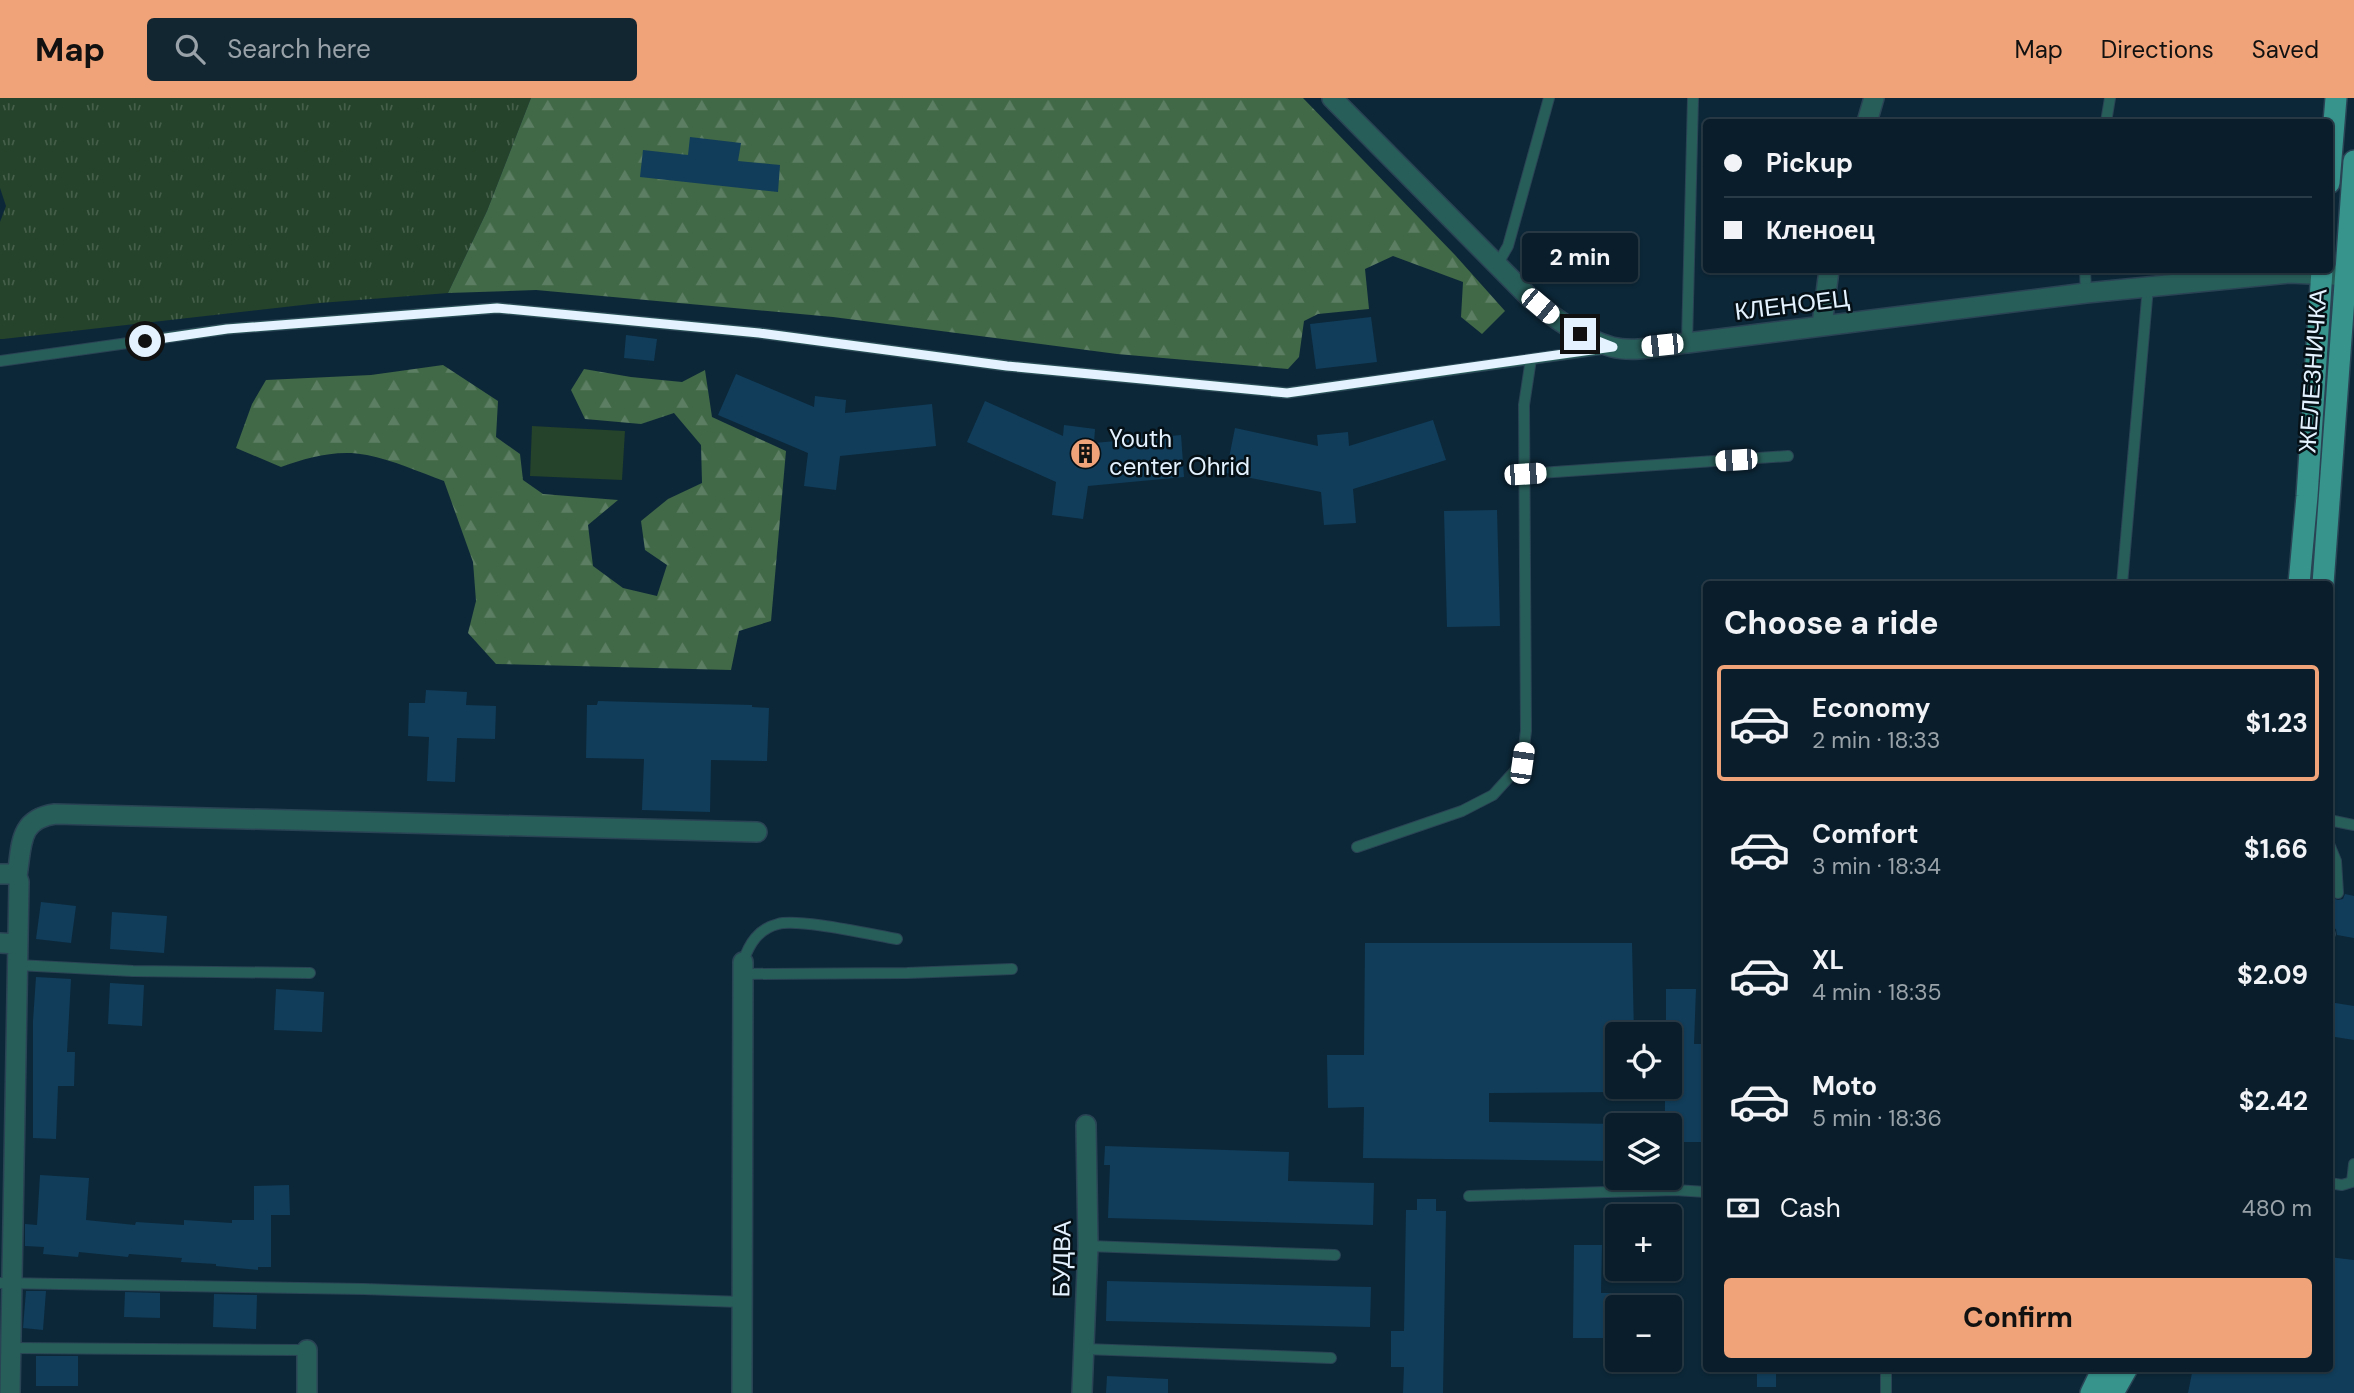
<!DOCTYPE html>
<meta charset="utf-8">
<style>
body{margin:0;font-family:"DM Sans",sans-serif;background:#122632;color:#f1f3f6;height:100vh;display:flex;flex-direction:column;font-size:26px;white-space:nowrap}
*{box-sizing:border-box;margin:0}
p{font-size:23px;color:#99a2a8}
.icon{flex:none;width:38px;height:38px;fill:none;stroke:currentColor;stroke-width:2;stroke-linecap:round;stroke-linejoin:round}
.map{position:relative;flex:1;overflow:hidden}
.details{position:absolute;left:1703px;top:483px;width:630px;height:791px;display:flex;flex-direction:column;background:#091d2a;border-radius:7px;box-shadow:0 2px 5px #0004,0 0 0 2px #293b47}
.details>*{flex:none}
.hud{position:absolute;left:1703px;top:21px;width:630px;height:154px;border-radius:7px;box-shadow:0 2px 5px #0004,0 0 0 2px #293b47;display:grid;align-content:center;height:154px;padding:0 21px;background:#091d2a}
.tools{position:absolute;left:1605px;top:924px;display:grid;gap:14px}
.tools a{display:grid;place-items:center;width:77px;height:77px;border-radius:7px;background:#091d2a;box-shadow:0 2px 5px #0004,0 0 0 2px #293b47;font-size:35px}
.end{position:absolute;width:32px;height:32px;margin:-16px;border:9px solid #e3f2fe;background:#111;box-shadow:0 0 0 4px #111}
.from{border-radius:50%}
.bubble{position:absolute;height:49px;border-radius:7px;background:#091d2a;box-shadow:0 2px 5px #0004,0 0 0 2px #293b47;font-size:23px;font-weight:700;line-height:49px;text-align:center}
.car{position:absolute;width:21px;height:42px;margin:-21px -10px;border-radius:9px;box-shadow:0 0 5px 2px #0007;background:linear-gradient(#fff 24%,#345 0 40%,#fff 0 76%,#345 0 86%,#fff 0)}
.hud b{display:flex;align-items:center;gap:24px;height:66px;font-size:26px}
.hud b+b{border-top:2px solid #293b47}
.hud i{width:18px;height:18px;background:#f1f3f6}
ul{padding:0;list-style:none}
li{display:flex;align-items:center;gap:21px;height:116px;margin:0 14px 10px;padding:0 7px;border:4px solid transparent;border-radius:7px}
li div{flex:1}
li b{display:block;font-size:26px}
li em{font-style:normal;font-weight:700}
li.on{border-color:#f0a378}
li>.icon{width:63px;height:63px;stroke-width:1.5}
h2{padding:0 21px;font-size:32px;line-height:84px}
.pay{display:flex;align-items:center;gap:18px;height:77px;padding:0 21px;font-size:26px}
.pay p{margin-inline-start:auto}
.primary-button{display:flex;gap:14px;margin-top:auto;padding:14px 21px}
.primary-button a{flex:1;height:80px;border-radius:7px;background:#f0a378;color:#111;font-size:28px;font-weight:700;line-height:80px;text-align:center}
header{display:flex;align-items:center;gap:42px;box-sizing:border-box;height:98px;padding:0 35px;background:#f0a378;color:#111}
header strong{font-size:33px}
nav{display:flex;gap:38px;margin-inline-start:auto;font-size:24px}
.search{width:490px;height:63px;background:#122632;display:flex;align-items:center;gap:18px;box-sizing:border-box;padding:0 24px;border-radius:7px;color:#99a2a8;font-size:26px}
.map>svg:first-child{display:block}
.grass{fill:url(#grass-tufts)}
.forest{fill:url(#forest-firs)}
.park{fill:#25422a}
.building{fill:#113d5a}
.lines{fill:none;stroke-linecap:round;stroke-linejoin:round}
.lane-casing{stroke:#2a4354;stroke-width:12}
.street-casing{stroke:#2a4354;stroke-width:22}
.primary-casing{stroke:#2a4354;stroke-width:24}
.lane{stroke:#285e5a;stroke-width:10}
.street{stroke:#285e5a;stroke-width:19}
.primary{stroke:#37948d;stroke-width:21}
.route{stroke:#e3f2fe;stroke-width:9}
.labels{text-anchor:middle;stroke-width:5;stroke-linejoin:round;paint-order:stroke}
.street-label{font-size:24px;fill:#e3f2fe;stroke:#050f16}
.poi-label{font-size:24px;fill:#e3f2fe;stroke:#050f16;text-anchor:start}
</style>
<header>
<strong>Map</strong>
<div class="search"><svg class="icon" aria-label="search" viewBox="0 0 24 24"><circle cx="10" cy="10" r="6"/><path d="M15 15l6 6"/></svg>Search here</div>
<nav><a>Map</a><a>Directions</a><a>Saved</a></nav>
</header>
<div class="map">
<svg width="2354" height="1295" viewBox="0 0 2354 1295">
<defs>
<pattern id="grass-tufts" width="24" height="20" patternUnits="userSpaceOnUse" patternTransform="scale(1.75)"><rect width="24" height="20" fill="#25422a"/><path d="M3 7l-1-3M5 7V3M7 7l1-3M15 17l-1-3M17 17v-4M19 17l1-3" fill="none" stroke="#445e4a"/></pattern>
<pattern id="forest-firs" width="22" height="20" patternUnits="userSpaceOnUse" patternTransform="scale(1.75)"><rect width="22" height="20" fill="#416847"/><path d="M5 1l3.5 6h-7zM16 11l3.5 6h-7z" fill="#5c7e63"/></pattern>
</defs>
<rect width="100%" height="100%" fill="#0c2738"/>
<path class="grass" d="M 0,0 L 531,0 L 487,113 L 448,195 L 320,205 L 3,241 L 0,241 L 0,124 L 6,108 L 0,90 Z"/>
<path class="forest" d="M 531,0 L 1303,0 L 1455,157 L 1505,213 L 1482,236 L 1461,219 L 1463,184 L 1393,158 L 1365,171 L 1369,211 L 1318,216 L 1304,223 L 1299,259 L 1288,271 L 1117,256 L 833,219 L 536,192 L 448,195 L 487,113 Z
M 443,267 L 498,303 L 496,339 L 520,356 L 523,382 L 543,396 L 618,402 L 588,427 L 593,468 L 623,490 L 657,498 L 667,467 L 645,452 L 641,423 L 668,401 L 702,385 L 701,347 L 674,315 L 641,326 L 585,321 L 571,292 L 584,271 L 631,279 L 682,284 L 705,272 L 712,319 L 786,353 L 771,523 L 739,533 L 731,572 L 496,566 L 468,535 L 476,503 L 473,464 L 444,383 C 419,374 393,362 367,357 C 338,351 308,359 281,369 L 236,350 L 252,306 L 266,282 L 371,277 Z"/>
<path class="park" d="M 532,328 L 625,333 L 622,382 L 530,378 Z"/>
<path class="building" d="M 690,39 L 741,45 L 738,63 L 780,67 L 778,94 L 640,79 L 643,52 L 688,57 Z
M 1371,219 L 1377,264 L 1316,271 L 1310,226 Z
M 626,237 L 657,241 L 654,263 L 624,260 Z
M 736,276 L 814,309 L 815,298 L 846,302 L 845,315 L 932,306 L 936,348 L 840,358 L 836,392 L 804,388 L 808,355 L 718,317 Z
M 985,303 L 1063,338 L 1064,327 L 1095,331 L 1094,345 L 1181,337 L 1184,379 L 1088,388 L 1083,421 L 1052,417 L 1056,384 L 967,344 Z
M 1433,322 L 1446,362 L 1353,391 L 1356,425 L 1324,427 L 1321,394 L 1226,375 L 1235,330 L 1318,348 L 1317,337 L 1348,334 L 1349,348 Z
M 1497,412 L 1500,528 L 1447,529 L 1444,413 Z
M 426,592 L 467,594 L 466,607 L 496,608 L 495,641 L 457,640 L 455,684 L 427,683 L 429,639 L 408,638 L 409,605 L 425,605 Z
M 598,603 L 752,607 L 752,609 L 769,610 L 767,663 L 711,662 L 710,714 L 642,712 L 644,661 L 586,660 L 587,607 L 597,607 Z
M 2329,793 L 2332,800 L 2338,802 L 2343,801 L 2345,796 L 2354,798 L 2354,840 L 2337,837 L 2336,831 L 2329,829 Z
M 41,804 L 76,808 L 71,845 L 36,841 Z
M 112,814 L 167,818 L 164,855 L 110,851 Z
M 1365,845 L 1632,845 L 1634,936 L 1617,936 L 1617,994 L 1489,995 L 1489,1024 L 1617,1026 L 1617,1063 L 1363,1060 L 1364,1009 L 1328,1010 L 1327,957 L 1364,957 Z
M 36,879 L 71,881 L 67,954 L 75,954 L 74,988 L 58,988 L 56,1041 L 33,1040 L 33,923 Z
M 110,885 L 144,887 L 142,928 L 108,926 Z
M 276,891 L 324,894 L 322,934 L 274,932 Z
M 1666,891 L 1696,891 L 1694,946 L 1706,946 L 1703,1044 L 1670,1044 L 1670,1027 L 1665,1027 L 1665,989 L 1670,989 L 1670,923 L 1666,923 Z
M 2329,904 L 2354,908 L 2354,942 L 2329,938 Z
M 1105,1048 L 1289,1054 L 1288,1083 L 1374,1085 L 1373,1127 L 1108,1120 L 1110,1067 L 1104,1067 Z
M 40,1077 L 89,1080 L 86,1122 L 135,1127 L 136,1124 L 184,1127 L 184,1122 L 232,1125 L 232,1122 L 254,1122 L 254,1088 L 289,1087 L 290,1117 L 271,1117 L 271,1169 L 258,1169 L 258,1172 L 216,1168 L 216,1166 L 181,1164 L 182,1160 L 129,1156 L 128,1159 L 79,1154 L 78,1159 L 43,1156 L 44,1149 L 25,1148 L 25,1126 L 37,1127 Z
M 1417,1101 L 1436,1101 L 1436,1113 L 1446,1113 L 1443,1295 L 1403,1295 L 1404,1269 L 1391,1269 L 1391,1233 L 1404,1233 L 1406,1112 L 1417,1112 Z
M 1574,1147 L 1602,1147 L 1601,1195 L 1617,1195 L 1617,1240 L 1573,1240 Z
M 2329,1159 L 2354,1162 L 2354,1295 L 2188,1295 L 2193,1270 L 2329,1270 Z
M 1107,1183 L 1371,1189 L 1370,1229 L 1106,1223 Z
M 26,1193 L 46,1193 L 43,1232 L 23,1230 Z
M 125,1194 L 160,1195 L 160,1220 L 124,1219 Z
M 214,1196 L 257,1197 L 256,1231 L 213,1229 Z
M 36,1258 L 78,1258 L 78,1288 L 36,1288 Z
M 1757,1270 L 1776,1270 L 1776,1289 L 1757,1289 Z
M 1107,1278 L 1168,1281 L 1168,1295 L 1106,1295 Z"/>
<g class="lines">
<defs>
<path id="lane" d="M 2106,24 L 2110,0
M 1497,167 L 1508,148 L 1549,0
M 2085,172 L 2086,195
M 1687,245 L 1693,0
M 0,263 L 227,231 L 497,210 L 759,235 L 1007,268 L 1287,295 L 1531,261
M 1525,376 L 1788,358
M 2122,486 L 2148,189
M 2329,722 L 2354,727
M 2329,746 L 2336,763 L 2338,795
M 1357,749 L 1462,713 L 1493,697 L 1522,665 L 1526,633 L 1524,307 L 1531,261 L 1602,251
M 2329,837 L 2330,836
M 743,864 C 749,846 758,831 778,826 C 798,820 873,837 897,841
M 17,867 L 133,873 L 310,875
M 743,876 L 907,875 L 1012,871
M 2329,1085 L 2342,1087 L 2352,1084 L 2354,1066
M 1469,1098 L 1675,1092 L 1706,1094
M 1088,1148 L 1335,1157
M 0,1185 L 364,1191 L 742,1204
M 10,1250 L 307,1252
M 1084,1251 L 1331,1260
M 1886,1295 L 1886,1270"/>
<path id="street" d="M 1332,0 L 1529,199 C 1553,219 1580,240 1612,249 C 1635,255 1664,247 1687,245 L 2086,195 L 2289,175 L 2354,178
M 1867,24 L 1874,0
M 1822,227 L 1829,172
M 0,776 L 12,776 L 17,778 L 19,784 L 10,1295
M 17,778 C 22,748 18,721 55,716 L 757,734
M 0,845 L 17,846
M 307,1252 L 307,1295
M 742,1295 L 743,864
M 1082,1295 L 1088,1148 L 1086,1027"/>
<path id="primary" d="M 2329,85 L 2336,0
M 2299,486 L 2307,398 L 2322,172
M 2323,486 L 2354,63
M 2091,1295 L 2103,1270
M 2113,1295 L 2127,1270"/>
</defs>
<use href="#lane" class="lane-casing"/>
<use href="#street" class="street-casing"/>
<use href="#primary" class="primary-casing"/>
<use href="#lane" class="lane"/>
<use href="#street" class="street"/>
<use href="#primary" class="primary"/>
</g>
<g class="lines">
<path class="route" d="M 145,243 L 227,231 L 497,210 L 759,235 L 1007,268 L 1287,295 L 1613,249 L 1580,236"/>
</g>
<defs>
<symbol id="building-disc" viewBox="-11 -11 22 22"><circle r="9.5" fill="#f0a378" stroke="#050f16"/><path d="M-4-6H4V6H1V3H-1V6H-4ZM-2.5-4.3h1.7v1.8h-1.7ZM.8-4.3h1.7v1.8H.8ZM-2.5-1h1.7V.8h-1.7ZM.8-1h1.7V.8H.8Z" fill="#111"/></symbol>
</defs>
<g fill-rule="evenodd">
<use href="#building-disc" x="1068" y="338" width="35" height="35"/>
</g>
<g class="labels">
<g class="street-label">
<text transform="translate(1792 207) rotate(-7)" y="8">КЛЕНОЕЦ</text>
<text transform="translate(2313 273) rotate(-86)" y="8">ЖЕЛЕЗНИЧКА</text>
<text transform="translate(1062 1161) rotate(-89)" y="8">БУДВА</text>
</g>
<g class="poi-label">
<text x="1109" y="349">Youth<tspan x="1109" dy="28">center Ohrid</tspan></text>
</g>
</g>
</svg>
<div class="tools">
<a><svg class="icon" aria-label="locate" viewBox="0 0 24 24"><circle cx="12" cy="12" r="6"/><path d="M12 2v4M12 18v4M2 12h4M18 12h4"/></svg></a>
<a><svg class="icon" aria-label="layers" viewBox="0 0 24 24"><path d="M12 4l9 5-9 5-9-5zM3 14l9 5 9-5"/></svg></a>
<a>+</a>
<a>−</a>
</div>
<i class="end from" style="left:145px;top:243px"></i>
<i class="end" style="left:1580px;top:236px"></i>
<div class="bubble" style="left:1522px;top:135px;width:116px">2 min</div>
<i class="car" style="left:1540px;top:208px;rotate:130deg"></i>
<i class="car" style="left:1662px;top:247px;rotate:264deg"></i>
<i class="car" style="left:1736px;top:362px;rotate:266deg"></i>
<i class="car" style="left:1525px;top:376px;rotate:86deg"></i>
<i class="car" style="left:1522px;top:665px;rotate:8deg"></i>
<div class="hud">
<b><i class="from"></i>Pickup</b>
<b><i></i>Кленоец</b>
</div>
<section class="details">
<h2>Choose a ride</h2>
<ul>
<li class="on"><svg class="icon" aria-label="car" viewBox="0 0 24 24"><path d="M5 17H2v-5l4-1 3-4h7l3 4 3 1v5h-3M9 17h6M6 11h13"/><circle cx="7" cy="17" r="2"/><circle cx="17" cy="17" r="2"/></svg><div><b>Economy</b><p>2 min · 18:33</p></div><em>$1.23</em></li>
<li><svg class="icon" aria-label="car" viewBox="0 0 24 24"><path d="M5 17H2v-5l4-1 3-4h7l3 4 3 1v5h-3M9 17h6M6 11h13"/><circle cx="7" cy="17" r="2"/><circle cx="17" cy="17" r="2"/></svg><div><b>Comfort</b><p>3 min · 18:34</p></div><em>$1.66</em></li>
<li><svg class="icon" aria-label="car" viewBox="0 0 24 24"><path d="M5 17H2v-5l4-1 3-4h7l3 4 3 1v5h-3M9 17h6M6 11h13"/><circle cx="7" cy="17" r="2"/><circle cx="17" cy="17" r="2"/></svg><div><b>XL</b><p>4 min · 18:35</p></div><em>$2.09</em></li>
<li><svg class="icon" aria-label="car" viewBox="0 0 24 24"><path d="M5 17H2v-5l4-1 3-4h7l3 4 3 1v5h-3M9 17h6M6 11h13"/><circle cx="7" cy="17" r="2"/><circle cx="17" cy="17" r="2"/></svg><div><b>Moto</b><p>5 min · 18:36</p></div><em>$2.42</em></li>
</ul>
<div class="pay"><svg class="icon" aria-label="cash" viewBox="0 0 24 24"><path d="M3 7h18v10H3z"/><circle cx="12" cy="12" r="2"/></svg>Cash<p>480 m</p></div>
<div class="primary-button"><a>Confirm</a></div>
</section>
</div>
